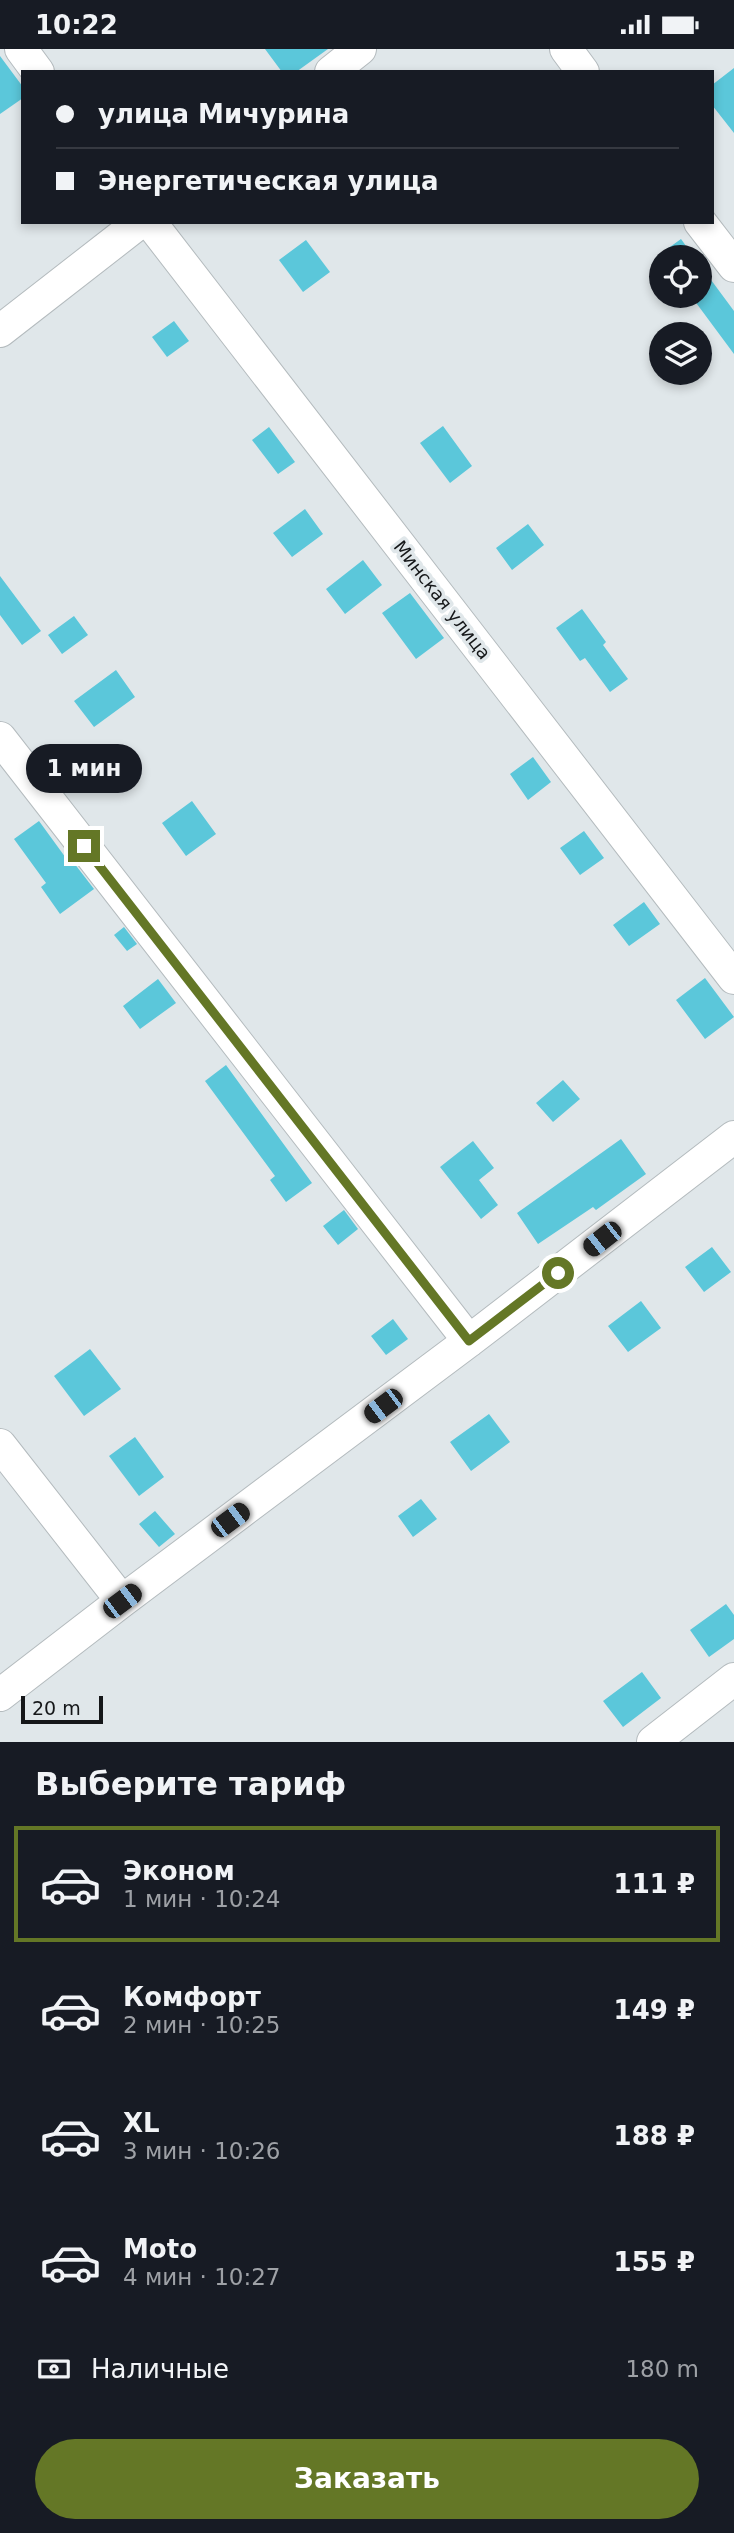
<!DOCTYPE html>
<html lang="ru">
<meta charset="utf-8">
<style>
body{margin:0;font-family:"DejaVu Sans",sans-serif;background:#20242c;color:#f1f3f6;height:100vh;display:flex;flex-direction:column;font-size:26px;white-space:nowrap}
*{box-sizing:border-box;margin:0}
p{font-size:23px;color:#9ea1a6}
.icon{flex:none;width:38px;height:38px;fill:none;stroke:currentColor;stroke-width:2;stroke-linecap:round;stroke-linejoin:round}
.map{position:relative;height:1693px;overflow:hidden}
.drawer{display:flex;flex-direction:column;background:#171b24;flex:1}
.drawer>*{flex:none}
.top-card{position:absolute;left:21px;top:21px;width:693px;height:154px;border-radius:0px;box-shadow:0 4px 10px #0003;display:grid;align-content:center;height:154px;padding:0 35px;background:#171b24}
.buttons{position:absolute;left:649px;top:196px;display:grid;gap:14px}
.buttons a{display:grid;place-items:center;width:63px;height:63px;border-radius:50%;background:#171b24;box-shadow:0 4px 10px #0003;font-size:35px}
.scale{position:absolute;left:21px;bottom:18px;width:82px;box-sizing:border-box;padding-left:7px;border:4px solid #151719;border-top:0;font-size:19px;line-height:24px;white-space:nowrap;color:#151719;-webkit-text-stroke:5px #e0e7ea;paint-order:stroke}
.end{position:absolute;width:32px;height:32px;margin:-16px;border:9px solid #647726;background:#fff;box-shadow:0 0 0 4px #fff}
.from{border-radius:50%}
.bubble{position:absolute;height:49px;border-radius:24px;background:#171b24;box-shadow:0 4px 10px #0003;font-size:23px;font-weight:700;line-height:49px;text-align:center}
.car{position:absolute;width:21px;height:42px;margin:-21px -10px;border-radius:9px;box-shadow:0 0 5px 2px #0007;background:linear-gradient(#222 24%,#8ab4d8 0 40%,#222 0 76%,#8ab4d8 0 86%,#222 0)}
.top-card b{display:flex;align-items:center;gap:24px;height:66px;font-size:26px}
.top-card b+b{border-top:2px solid #363941}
.top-card i{width:18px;height:18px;background:#f1f3f6}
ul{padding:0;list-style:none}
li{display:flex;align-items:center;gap:21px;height:116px;margin:0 14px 10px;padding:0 21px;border:4px solid transparent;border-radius:0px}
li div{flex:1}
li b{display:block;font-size:26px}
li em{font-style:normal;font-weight:700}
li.selected{border-color:#647726}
li>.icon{width:63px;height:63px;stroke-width:1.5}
h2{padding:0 35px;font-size:32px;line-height:84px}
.pay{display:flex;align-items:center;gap:18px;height:77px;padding:0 35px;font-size:26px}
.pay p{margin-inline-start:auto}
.primary-button{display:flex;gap:14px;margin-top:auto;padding:14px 35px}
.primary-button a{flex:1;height:80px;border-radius:42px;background:#647726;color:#fff;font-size:28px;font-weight:700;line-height:80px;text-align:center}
.status{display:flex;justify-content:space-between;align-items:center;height:49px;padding:0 35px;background:#171b24;direction:ltr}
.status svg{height:19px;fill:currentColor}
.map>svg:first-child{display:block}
.building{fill:#5bc7da}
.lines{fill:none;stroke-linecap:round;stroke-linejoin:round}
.street-casing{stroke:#b4bbbe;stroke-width:34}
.street{stroke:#fff;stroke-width:32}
.route{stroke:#647726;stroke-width:9}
.labels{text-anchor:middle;stroke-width:7;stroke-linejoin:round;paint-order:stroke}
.street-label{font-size:18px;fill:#151719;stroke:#e0e7ea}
</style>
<div class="status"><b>10:22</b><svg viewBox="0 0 49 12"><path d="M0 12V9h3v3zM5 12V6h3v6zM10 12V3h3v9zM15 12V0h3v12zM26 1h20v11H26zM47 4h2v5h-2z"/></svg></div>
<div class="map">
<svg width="734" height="1693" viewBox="0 0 734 1693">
<rect width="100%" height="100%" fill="#e0e7ea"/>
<path class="building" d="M 265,0 L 328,0 L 296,23 L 282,23 Z
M 0,7 L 23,38 L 23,49 L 0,65 Z
M 734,19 L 734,84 L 712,56 L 712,36 Z
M 681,190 L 694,208 L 662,208 L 660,205 Z
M 306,191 L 330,223 L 303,243 L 279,211 Z
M 700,216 L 734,262 L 734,305 L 691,247 L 700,247 Z
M 174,272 L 189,292 L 167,308 L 152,288 Z
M 443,377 L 472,417 L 450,434 L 420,394 Z
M 269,378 L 295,413 L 278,425 L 252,391 Z
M 305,460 L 323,485 L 292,508 L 273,484 Z
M 528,475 L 544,496 L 512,521 L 496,499 Z
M 363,511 L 382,536 L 345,565 L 326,540 Z
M 0,527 L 41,582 L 22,596 L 0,566 Z
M 410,544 L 444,589 L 416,610 L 382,564 Z
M 582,560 L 606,593 L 603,596 L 628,630 L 610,643 L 585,609 L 580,612 L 556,579 Z
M 74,567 L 88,586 L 62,605 L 48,586 Z
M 116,621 L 135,648 L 94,678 L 74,652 Z
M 533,708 L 551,733 L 528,751 L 510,725 Z
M 192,752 L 216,785 L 186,807 L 162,774 Z
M 39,772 L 71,816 L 74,814 L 94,840 L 60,865 L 41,838 L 46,834 L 14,790 Z
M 584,782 L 604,809 L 580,826 L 560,799 Z
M 644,853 L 660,875 L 629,897 L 613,876 Z
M 124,878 L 137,895 L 127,902 L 114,886 Z
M 705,929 L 734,968 L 705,990 L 676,951 Z
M 158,930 L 176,954 L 140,980 L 123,957 Z
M 226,1016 L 312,1134 L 286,1153 L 270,1131 L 275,1127 L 205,1032 Z
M 563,1031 L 580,1050 L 553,1073 L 536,1054 Z
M 621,1090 L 646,1125 L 596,1161 L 593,1158 L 538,1195 L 517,1164 Z
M 473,1092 L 494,1119 L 479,1131 L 498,1156 L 481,1170 L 440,1118 Z
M 344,1161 L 358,1180 L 338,1196 L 323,1177 Z
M 712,1198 L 731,1223 L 704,1243 L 685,1218 Z
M 641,1252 L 661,1279 L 628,1303 L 608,1277 Z
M 393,1270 L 408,1290 L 386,1306 L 371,1287 Z
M 90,1300 L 121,1340 L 84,1367 L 54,1327 Z
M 489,1365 L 510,1393 L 471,1422 L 450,1393 Z
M 135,1388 L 164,1428 L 139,1447 L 109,1407 Z
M 421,1450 L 437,1470 L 413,1488 L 398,1467 Z
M 155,1462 L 175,1485 L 159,1498 L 139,1475 Z
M 726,1555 L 734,1566 L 734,1590 L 709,1608 L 690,1581 Z
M 642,1623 L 661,1649 L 623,1678 L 603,1652 Z"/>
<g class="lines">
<defs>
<path id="street" d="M 21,0 L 38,23
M 566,0 L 583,23
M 331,23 L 360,0
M 150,173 L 734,929
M 700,173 L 734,217
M 0,282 L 140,173
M 0,689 L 469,1292
M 0,1396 L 122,1552
M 0,1646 L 122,1552 L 469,1292 L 734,1088
M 653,1693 L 734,1630"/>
</defs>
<use href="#street" class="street-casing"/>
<use href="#street" class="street"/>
</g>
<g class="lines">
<path class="route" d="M 84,797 L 469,1292 L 558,1224"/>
</g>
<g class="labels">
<g class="street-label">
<text transform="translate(442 551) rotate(52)" y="6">Минская улица</text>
</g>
</g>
</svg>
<div class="buttons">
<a><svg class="icon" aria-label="locate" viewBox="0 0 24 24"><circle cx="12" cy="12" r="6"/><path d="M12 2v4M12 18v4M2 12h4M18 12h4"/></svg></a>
<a><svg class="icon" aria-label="layers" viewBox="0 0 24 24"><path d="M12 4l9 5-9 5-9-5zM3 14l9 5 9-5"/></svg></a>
</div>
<div class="scale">20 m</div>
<i class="end from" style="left:558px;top:1224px"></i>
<i class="end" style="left:84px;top:797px"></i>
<div class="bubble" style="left:26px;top:695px;width:116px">1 мин</div>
<i class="car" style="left:602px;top:1190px;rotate:232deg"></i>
<i class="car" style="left:383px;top:1357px;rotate:233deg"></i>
<i class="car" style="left:230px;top:1471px;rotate:53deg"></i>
<i class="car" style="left:122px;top:1552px;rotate:53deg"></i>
<div class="top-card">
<b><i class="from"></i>улица Мичурина</b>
<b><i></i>Энергетическая улица</b>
</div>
</div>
<section class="drawer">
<h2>Выберите тариф</h2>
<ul>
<li class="selected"><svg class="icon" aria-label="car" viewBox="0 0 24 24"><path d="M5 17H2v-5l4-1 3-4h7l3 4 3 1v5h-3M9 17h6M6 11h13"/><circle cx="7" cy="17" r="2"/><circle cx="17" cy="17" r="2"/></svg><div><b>Эконом</b><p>1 мин · 10:24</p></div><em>111 ₽</em></li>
<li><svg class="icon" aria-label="car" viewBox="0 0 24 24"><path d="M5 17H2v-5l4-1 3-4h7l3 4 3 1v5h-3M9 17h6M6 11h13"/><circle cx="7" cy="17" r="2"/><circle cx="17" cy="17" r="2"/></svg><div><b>Комфорт</b><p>2 мин · 10:25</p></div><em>149 ₽</em></li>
<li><svg class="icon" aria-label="car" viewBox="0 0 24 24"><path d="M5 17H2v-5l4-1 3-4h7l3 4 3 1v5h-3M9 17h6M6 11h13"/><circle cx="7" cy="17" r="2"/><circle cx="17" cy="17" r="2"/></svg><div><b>XL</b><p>3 мин · 10:26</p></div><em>188 ₽</em></li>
<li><svg class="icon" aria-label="car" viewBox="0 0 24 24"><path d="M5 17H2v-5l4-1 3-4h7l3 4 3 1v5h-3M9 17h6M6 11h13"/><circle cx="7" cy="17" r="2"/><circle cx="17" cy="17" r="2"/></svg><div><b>Moto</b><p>4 мин · 10:27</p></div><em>155 ₽</em></li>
</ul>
<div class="pay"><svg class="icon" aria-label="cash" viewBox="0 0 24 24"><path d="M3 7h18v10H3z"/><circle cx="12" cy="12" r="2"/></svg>Наличные<p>180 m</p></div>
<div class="primary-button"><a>Заказать</a></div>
</section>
